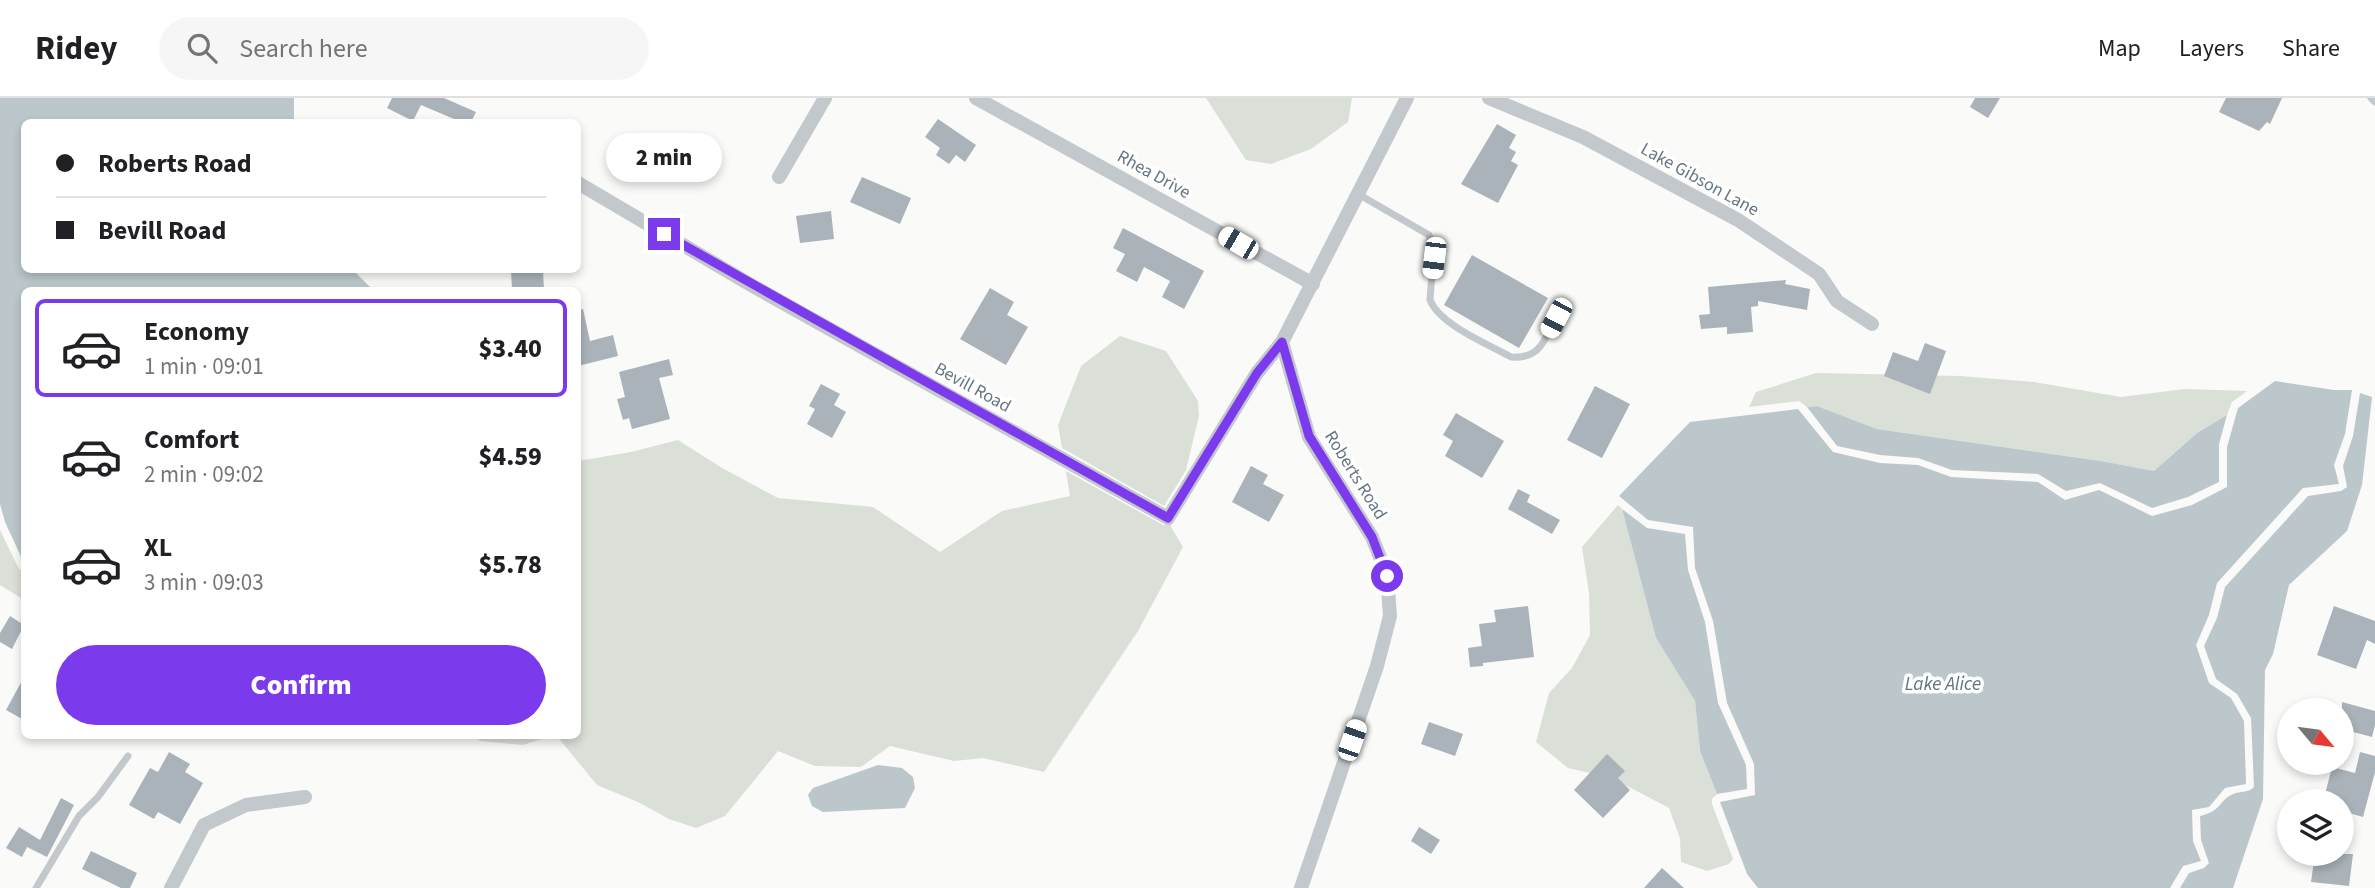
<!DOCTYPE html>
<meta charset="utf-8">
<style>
body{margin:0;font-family:"Source Sans 3",sans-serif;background:#f6f6f6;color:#202124;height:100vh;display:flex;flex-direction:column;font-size:26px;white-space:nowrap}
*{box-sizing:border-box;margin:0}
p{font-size:23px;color:#757577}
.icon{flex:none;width:38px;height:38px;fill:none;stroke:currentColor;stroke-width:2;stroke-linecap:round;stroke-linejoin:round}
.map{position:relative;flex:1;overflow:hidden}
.drawer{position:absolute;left:21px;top:189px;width:560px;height:452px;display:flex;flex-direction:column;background:#fff;border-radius:10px;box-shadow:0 4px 10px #0003}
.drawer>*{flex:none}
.banner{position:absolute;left:21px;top:21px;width:560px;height:154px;border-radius:10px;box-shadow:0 4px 10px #0003;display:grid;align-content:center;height:154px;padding:0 35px;background:#fff}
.needle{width:46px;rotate:119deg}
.controls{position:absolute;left:2277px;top:600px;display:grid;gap:14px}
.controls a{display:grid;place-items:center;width:77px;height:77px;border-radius:50%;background:#fff;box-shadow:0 4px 10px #0003;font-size:35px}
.end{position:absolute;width:32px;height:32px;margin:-16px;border:9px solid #7c3aed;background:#fff;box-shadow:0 0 0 4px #fff}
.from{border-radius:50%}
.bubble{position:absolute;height:49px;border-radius:24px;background:#fff;box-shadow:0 4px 10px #0003;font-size:23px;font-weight:800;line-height:49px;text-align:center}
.car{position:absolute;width:21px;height:42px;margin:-21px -10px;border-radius:9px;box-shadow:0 0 5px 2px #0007;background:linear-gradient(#fff 24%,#345 0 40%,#fff 0 76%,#345 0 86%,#fff 0)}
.banner b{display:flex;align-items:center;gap:24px;height:66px;font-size:26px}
.banner b+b{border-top:2px solid #e0e0e0}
.banner i{width:18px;height:18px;background:#202124}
ul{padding:12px 0 0;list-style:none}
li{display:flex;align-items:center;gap:21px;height:98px;margin:0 14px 10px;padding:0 21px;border:4px solid transparent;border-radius:10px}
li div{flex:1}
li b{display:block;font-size:26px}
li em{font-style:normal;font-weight:800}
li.active{border-color:#7c3aed}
li>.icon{width:63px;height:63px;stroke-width:1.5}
.action{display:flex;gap:14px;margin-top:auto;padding:14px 35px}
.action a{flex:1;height:80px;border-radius:42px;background:#7c3aed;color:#fff;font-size:28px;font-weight:800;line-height:80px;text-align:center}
header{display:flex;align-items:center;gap:42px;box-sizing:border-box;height:98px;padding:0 35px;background:#fff;border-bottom:2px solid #e0e0e0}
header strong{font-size:33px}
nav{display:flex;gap:38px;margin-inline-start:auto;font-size:24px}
.search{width:490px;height:63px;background:#f6f6f6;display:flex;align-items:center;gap:18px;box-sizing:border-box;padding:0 24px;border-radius:38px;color:#757577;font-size:26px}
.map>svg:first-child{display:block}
.green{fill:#dadfd7}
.water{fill:#bbc7cb}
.building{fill:#aab3b9}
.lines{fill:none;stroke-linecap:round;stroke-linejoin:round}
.service{stroke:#c3c8cc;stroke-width:7}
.minor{stroke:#c3c8cc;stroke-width:14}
.route{stroke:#7c3aed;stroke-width:9}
.labels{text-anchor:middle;stroke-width:7;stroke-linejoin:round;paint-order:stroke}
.street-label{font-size:18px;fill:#657683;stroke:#fff}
.water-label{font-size:19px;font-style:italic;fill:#60757c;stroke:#fff}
</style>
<header>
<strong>Ridey</strong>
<div class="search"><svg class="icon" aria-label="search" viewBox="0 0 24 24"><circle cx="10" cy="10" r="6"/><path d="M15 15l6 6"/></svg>Search here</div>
<nav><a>Map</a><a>Layers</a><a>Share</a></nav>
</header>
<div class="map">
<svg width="2375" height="790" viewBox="0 0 2375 790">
<rect width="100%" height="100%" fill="#fafaf8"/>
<path class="green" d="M 1206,0 L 1352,0 L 1348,24 L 1311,51 L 1271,66 L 1246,62 Z
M 1120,238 L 1166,253 L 1198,303 L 1199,318 L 1186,372 L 1164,408 L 1062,350 L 1058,327 L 1081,268 Z
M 1816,275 L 1960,278 L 2034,284 L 2121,299 L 2185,291 L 2247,293 L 2232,304 L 2227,317 L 2197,335 L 2154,373 L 2101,363 L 1877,331 L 1817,308 L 1807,309 L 1799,303 L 1749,309 L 1756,294 Z
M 678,342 L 722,370 L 778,400 L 873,409 L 940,454 L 1002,413 L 1070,398 L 1066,373 L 1163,427 L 1172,426 L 1171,429 L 1183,449 L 1138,533 L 1044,674 L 983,660 L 954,663 L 890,648 L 861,669 L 815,668 L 778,653 L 725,718 L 696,730 L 669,721 L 638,704 L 597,687 L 556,637 L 578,637 L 578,363 L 631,354 Z
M 1618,407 L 1622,411 L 1656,540 L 1695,603 L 1700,653 L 1717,696 L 1712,701 L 1712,706 L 1733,761 L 1729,766 L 1707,773 L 1681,764 L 1680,740 L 1669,710 L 1612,680 L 1568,670 L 1536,644 L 1549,595 L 1572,570 L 1590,537 L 1589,495 L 1582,449 Z
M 0,432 L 19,471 L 24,474 L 24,502 L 0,487 Z
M 474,637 L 554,637 L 523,647 L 480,643 Z"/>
<path class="water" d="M 0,0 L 294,0 L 294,24 L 24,24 L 24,172 L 353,172 L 373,192 L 24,192 L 24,465 L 5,424 L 0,406 Z
M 2275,283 L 2334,292 L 2352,292 L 2345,336 L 2334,367 L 2339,386 L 2303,390 L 2217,485 L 2209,517 L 2196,547 L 2209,585 L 2231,600 L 2244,623 L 2246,686 L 2225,690 L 2209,709 L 2192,712 L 2193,743 L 2201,763 L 2183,768 L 2170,790 L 1758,790 L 1747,776 L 1720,704 L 1755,697 L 1754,666 L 1727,605 L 1713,523 L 1695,470 L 1693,429 L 1648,422 L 1619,398 L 1690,324 L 1798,311 L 1833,354 L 1880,365 L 1918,367 L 1951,379 L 2038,384 L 2065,402 L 2099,392 L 2152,418 L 2192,407 L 2227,389 L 2227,349 L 2238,310 Z
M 2360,295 L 2372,299 L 2362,387 L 2347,433 L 2289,487 L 2273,556 L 2265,572 L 2263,701 L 2233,790 L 2180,790 L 2189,775 L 2204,770 L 2209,765 L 2201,742 L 2200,718 C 2222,713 2219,702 2233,696 C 2241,693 2248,695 2254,689 L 2251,620 L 2237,596 L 2216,581 L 2204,548 L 2217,520 L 2225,489 L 2308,398 L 2341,393 L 2347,389 L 2343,368 L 2353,338 Z
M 1817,308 L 1877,331 L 2101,363 L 2154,373 L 2197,335 L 2227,317 L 2219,346 L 2219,384 L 2188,399 L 2152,410 L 2100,385 L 2066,393 L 2038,376 L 1952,372 L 1918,360 L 1880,357 L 1837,348 L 1807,309 Z
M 1622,411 L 1647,430 L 1685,436 L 1688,472 L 1705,524 L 1718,605 L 1746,667 L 1747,691 L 1717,696 L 1700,653 L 1695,603 L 1656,540 Z
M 878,667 L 902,670 L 913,679 L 915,690 L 905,710 L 823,714 L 812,708 L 808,697 L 813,690 Z"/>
<path class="building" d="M 392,0 L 444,0 L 476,14 L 471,24 L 461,24 L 421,7 L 413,23 L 387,10 Z
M 1975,0 L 2000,0 L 1988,20 L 1970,9 Z
M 2226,0 L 2282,0 L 2270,26 L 2267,24 L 2259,33 L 2219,14 Z
M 938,21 L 976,47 L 965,64 L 956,57 L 949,66 L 936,57 L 940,50 L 925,39 Z
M 1497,26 L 1516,37 L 1509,50 L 1516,54 L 1511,63 L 1518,67 L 1498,105 L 1461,86 Z
M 862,79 L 911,100 L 900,126 L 850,104 Z
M 831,113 L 834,141 L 800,145 L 796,118 Z
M 1123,130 L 1204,173 L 1184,211 L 1162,199 L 1170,183 L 1144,169 L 1137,184 L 1116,173 L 1125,156 L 1113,150 Z
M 1472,157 L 1548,200 L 1519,250 L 1444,207 Z
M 511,172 L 543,172 L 544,192 L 512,192 Z
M 1786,182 L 1785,186 L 1810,191 L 1807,212 L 1758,203 L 1758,208 L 1751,209 L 1753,234 L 1727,236 L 1727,229 L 1701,231 L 1699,217 L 1710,216 L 1708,189 Z
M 990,190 L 1014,204 L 1007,217 L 1028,229 L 1006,267 L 960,241 Z
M 583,211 L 590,243 L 613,237 L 618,258 L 578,268 L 578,212 Z
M 1925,245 L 1946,253 L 1930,296 L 1884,278 L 1893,254 L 1918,263 Z
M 669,261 L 673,277 L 659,280 L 670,321 L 632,331 L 629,320 L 623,322 L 617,301 L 625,299 L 619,274 Z
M 821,286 L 840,296 L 834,307 L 846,314 L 832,340 L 807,326 L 815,311 L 809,308 Z
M 1595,288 L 1630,306 L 1602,360 L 1567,342 Z
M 1456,315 L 1504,343 L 1482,380 L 1445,358 L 1453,343 L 1443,337 Z
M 1251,368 L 1268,377 L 1263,386 L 1284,397 L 1269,424 L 1232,404 Z
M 1518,391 L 1530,397 L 1527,404 L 1560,422 L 1552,436 L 1508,411 Z
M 1528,508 L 1534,559 L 1483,565 L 1483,568 L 1470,569 L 1468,550 L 1482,548 L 1479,526 L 1496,524 L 1494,512 Z
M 2334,508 L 2375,523 L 2375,546 L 2367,542 L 2356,571 L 2317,557 Z
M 10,518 L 24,527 L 12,551 L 0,544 L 0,535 Z
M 24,579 L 24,622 L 6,612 Z
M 2342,604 L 2375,613 L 2375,627 L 2372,639 L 2342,631 Z
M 1429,624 L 1463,636 L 1455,658 L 1421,646 Z
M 169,654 L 190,666 L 185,674 L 203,685 L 180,726 L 158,714 L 154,721 L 129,707 L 150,670 L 158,674 Z
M 2360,654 L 2375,658 L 2375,674 L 2363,719 L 2342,713 L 2342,704 L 2323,704 L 2332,669 L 2355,675 Z
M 1607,656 L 1625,673 L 1618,680 L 1630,692 L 1603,720 L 1574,692 Z
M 61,700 L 74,707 L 47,759 L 27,749 L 22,759 L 6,750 L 19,729 L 40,742 Z
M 1419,729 L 1440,742 L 1431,756 L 1411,743 Z
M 91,753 L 137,775 L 130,790 L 121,790 L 82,771 Z
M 2315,756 L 2353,756 L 2349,788 L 2311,784 Z
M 1662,770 L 1684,790 L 1644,790 Z"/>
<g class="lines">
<path class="service" d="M 2371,0 L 2375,4
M 1358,96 L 1429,137 L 1434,150 L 1430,202 C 1440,227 1488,246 1511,259 C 1541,261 1544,242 1556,220
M 36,790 L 79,718 L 98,699 L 128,658"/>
<path class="minor" d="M 976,0 L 1313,186
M 1489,0 L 1583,39 L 1738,122 L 1819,176 L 1837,203 L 1872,226
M 779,79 L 825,0
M 578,85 L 751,187 L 1168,420 L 1257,275 L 1282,244
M 171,790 L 204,727 L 246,707 L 305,699
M 1301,790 L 1377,568 L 1390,518 L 1387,477 L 1372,439 L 1309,339 L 1282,244 L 1407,0"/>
</g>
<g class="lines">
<path class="route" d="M 664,136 L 1168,420 L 1257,275 L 1282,244 L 1309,338 L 1372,439 L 1387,478"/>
</g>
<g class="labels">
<g class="street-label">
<text transform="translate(1154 76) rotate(29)" y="6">Rhea Drive</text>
<text transform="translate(1700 81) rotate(29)" y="6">Lake Gibson Lane</text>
<text transform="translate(973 289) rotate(29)" y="6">Bevill Road</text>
<text transform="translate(1356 377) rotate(58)" y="6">Roberts Road</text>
</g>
<g class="water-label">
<text x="1943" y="592">Lake Alice</text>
</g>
</g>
</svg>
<div class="controls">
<a><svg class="needle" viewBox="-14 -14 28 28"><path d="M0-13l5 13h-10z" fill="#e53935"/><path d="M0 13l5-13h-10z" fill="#757577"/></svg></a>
<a><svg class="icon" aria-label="layers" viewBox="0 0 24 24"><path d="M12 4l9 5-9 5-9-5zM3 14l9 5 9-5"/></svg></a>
</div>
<i class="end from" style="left:1387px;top:478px"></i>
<i class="end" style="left:664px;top:136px"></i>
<div class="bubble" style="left:606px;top:35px;width:116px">2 min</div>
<i class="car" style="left:1238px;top:145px;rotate:300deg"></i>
<i class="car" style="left:1434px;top:160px;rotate:187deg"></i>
<i class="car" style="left:1556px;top:220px;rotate:208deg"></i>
<i class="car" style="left:1352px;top:642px;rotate:19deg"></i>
<div class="banner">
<b><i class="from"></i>Roberts Road</b>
<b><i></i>Bevill Road</b>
</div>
<section class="drawer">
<ul>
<li class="active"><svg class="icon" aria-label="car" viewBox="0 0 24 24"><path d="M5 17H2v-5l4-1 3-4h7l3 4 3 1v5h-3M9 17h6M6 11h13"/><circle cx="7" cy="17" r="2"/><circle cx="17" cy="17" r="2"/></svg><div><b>Economy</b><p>1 min · 09:01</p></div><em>$3.40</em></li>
<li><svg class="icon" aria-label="car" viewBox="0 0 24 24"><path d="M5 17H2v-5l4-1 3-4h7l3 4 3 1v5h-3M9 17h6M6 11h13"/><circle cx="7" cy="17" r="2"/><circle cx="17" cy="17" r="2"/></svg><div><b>Comfort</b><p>2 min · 09:02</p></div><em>$4.59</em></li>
<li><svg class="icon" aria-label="car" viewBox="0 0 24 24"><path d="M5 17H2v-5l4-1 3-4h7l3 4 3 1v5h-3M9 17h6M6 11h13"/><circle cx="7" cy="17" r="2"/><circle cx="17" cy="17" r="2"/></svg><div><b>XL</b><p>3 min · 09:03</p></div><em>$5.78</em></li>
</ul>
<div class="action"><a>Confirm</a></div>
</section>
</div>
